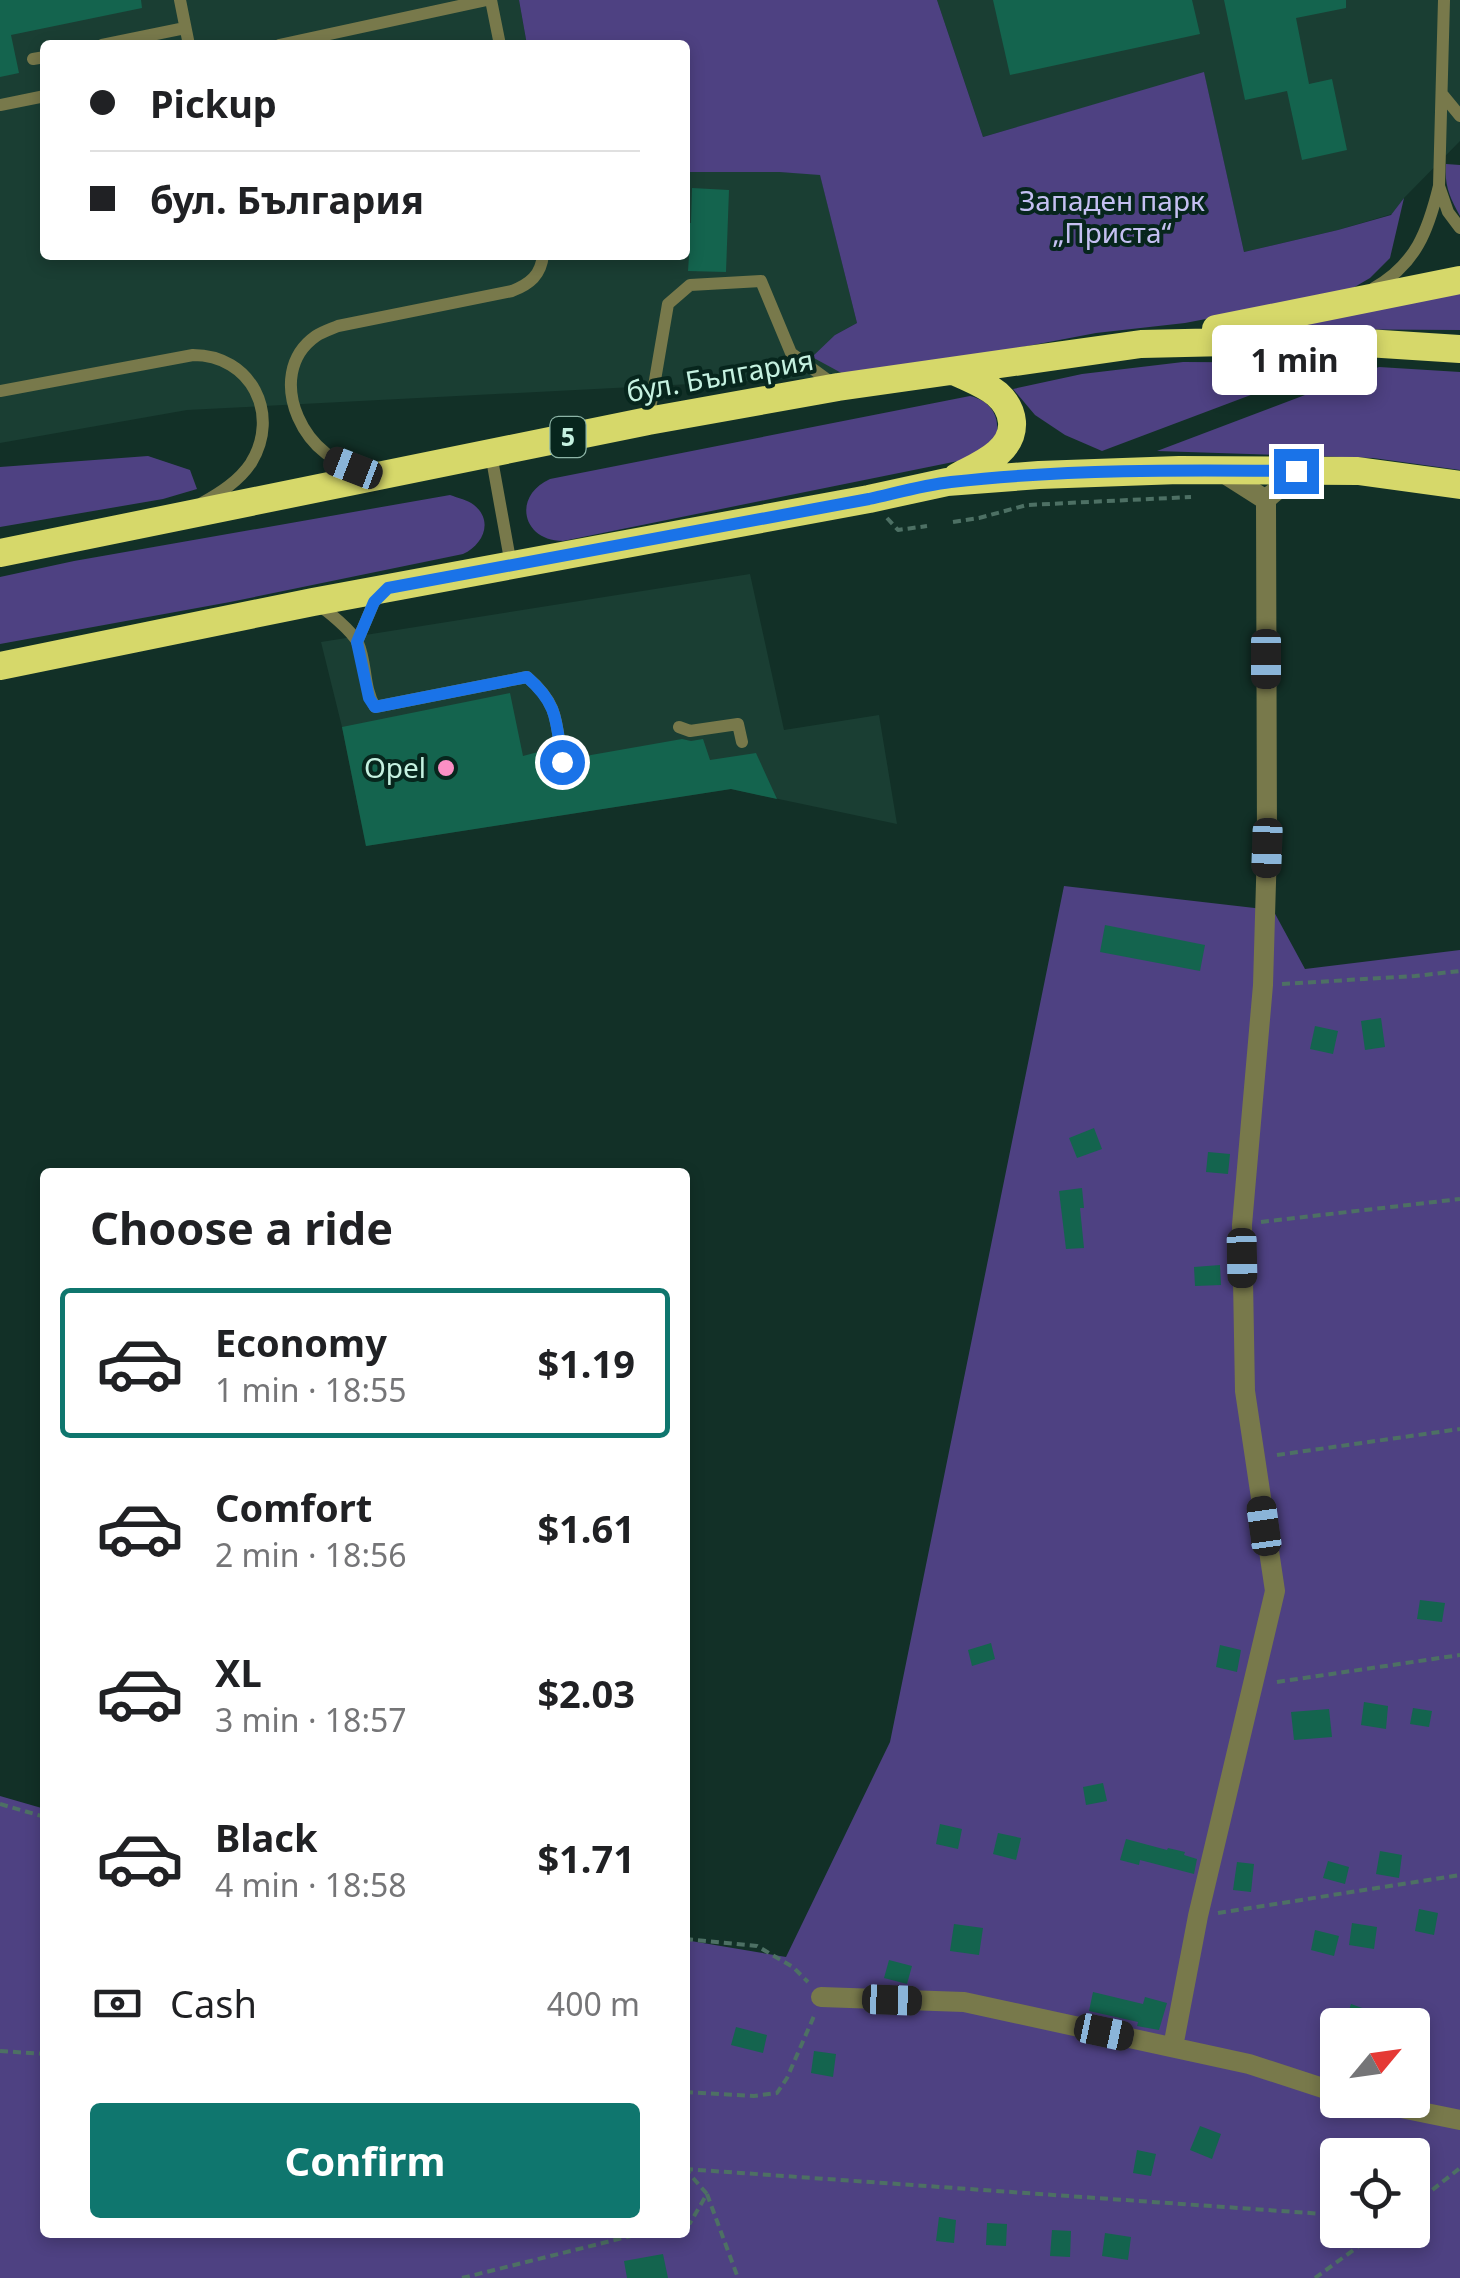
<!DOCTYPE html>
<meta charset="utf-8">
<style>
body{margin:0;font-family:"Noto Sans",sans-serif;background:#f6f6f6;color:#202124;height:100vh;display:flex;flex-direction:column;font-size:38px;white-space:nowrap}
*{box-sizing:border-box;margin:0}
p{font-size:32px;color:#757577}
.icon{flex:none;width:55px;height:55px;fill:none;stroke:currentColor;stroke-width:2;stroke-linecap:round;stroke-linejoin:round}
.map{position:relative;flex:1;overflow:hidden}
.panel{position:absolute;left:40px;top:1168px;width:650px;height:1070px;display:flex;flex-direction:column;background:#fff;border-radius:10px;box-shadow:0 5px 15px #0003}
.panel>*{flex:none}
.guide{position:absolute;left:40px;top:40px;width:650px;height:220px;border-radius:10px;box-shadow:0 5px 15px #0003;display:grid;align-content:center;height:220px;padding:0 50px;background:#fff}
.needle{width:65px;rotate:61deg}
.fabs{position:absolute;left:1320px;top:2008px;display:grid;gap:20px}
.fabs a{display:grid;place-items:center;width:110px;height:110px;border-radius:10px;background:#fff;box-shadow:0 5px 15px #0003;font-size:50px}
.end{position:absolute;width:45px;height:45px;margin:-22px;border:12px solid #1a73e8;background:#fff;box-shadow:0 0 0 5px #fff}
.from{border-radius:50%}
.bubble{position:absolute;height:70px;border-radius:10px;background:#fff;box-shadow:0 5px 15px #0003;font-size:32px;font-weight:700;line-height:70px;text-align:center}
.car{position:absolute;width:30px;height:60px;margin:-30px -15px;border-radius:12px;box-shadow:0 0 8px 2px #0007;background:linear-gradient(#222 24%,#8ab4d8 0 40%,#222 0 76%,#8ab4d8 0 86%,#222 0)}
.guide b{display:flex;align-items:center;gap:35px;height:95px;font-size:38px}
.guide b+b{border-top:2px solid #e0e0e0}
.guide i{width:25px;height:25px;background:#202124}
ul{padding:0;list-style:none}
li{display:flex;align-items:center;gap:30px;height:150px;margin:0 20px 15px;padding:0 30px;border:5px solid transparent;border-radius:10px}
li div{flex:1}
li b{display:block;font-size:38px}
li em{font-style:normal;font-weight:700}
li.on{border-color:#0f766e}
li>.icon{width:90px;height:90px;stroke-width:1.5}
h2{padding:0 50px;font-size:45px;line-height:120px}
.pay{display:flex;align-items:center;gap:25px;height:110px;padding:0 50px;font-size:38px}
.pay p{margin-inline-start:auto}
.button{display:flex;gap:20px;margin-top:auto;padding:20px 50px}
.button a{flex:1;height:115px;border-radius:10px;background:#0f766e;color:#fff;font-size:40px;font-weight:700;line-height:115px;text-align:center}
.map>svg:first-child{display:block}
.built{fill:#1a3e33}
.green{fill:#4e4182;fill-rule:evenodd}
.building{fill:#14644e}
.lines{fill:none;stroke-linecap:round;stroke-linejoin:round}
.path{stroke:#4d7064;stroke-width:4;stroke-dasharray:8 5;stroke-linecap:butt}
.service{stroke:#78794b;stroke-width:12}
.minor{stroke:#78794b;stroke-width:20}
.trunk{stroke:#d6d86a;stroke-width:28}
.route{stroke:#1a73e8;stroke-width:12}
.poi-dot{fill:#fb8fc4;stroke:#07261d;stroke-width:4}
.labels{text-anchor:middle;stroke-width:8;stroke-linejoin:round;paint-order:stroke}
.shield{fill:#07261d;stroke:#8cb4a6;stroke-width:2.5}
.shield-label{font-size:25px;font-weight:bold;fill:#c5f1e0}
.park-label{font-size:28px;fill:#c5c0f2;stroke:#07261d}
.street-label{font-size:28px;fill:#c5f1e0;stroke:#07261d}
.poi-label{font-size:28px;fill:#c5f1e0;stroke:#07261d;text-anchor:end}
</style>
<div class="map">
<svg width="1460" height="2278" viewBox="0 0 1460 2278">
<rect width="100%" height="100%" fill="#123027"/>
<path class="built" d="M 0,0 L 519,0 L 527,45 L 45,45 L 45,255 L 685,255 L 685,172 L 779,172 L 820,174 L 857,323 L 835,335 L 847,376 L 187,410 L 0,443 Z
M 937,0 L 1460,0 L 1460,141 L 1404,198 L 1392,214 L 1338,230 L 1244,252 L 1204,73 L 983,137 Z
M 750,574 L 784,730 L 879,715 L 897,824 L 731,789 L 366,846 L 342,727 L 321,642 Z"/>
<path class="green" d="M 519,0 L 937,0 L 983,137 L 1204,72 L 1244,252 L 1338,230 L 1391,215 L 1404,198 L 1390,258 L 1370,278 L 1346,292 L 1185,323 L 1096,333 L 948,361 L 847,376 L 812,357 L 835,335 L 857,323 L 820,175 L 779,172 L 685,172 L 685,45 L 527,45 Z
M 1446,164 L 1460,165 L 1460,216 C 1450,198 1444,185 1446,164 Z
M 1460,291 L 1460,330 L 1291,329 L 1290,324 Z
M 1183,362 L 1336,363 L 1102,451 L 1065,435 L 1035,415 L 1013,389 L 1082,374 Z
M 1379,367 L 1460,372 L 1460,470 L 1373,458 L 1157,451 Z
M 970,396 C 992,401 1001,418 996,439 L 973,458 L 563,541 C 522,541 512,496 550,479 Z
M 148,456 L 190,470 L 197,489 L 163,499 L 0,527 L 0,467 Z
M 450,495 C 458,498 468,500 474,505 C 494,521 483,545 463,554 L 230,602 L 0,644 L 0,577 L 74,561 Z
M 1064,886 L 1273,910 L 1305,969 L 1460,950 L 1460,2278 L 0,2278 L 0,1796 L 45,1809 L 45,2232 L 685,2232 L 685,1940 L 786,1957 L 890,1742 ZM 1338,2025 L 1412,2025 L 1412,2100 L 1338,2100 ZM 1338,2155 L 1412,2155 L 1412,2230 L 1338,2230 Z"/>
<path class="building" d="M 0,0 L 141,0 L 142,8 L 11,35 L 19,73 L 0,77 Z
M 993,0 L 1192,0 L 1200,34 L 1010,75 Z
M 1224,0 L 1346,0 L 1346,8 L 1296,18 L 1309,84 L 1332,79 L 1347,150 L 1302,160 L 1287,91 L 1245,100 Z
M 692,188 L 729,190 L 726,272 L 688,271 L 690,241 L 685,241 L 685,222 L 691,223 Z
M 510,693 L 523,756 L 538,752 L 543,776 L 577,774 L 574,758 L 682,739 L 691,741 L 703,739 L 710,760 L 756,753 L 777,799 L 731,789 L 366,846 L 342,727 Z
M 1105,925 L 1205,945 L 1200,971 L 1100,952 Z
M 1381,1018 L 1385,1047 L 1365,1050 L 1361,1021 Z
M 1315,1026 L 1338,1031 L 1333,1054 L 1310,1049 Z
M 1094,1128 L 1102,1149 L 1077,1158 L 1069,1138 Z
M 1208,1152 L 1230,1154 L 1228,1174 L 1206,1172 Z
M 1082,1188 L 1084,1208 L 1080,1208 L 1084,1248 L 1066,1249 L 1059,1191 Z
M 1220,1265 L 1221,1285 L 1195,1286 L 1194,1267 Z
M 1420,1600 L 1445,1603 L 1442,1622 L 1417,1619 Z
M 991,1643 L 995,1659 L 972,1666 L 968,1650 Z
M 1220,1645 L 1241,1650 L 1237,1672 L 1216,1667 Z
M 1364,1702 L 1388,1706 L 1386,1729 L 1361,1725 Z
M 1413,1708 L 1432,1711 L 1429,1727 L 1410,1724 Z
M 1329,1709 L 1332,1737 L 1294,1740 L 1291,1712 Z
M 1103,1783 L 1107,1801 L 1086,1805 L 1083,1787 Z
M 940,1824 L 962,1829 L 958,1849 L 936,1844 Z
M 998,1833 L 1021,1838 L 1016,1860 L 993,1854 Z
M 1126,1839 L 1167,1850 L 1168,1848 L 1185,1852 L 1184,1855 L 1197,1859 L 1194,1874 L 1140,1860 L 1139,1865 L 1120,1860 Z
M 1380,1851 L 1402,1855 L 1399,1878 L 1376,1874 Z
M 1328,1861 L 1349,1867 L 1345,1884 L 1323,1878 Z
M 1237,1862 L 1254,1864 L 1251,1892 L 1233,1890 Z
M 1419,1909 L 1438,1913 L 1434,1935 L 1415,1931 Z
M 1352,1923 L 1377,1927 L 1374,1949 L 1349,1945 Z
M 954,1924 L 983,1928 L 979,1955 L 950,1951 Z
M 1315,1930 L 1339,1936 L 1334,1956 L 1311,1950 Z
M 889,1960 L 912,1966 L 907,1984 L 884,1978 Z
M 1093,1992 L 1143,2004 L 1145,1997 L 1167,2003 L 1159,2030 L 1137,2026 L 1138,2022 L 1089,2011 Z
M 1351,2004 L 1368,2010 L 1363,2025 L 1344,2025 Z
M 736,2027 L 767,2035 L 763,2053 L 731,2045 Z
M 814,2051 L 836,2054 L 833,2077 L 811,2073 Z
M 1200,2126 L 1221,2134 L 1212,2159 L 1190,2150 Z
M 1137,2150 L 1156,2154 L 1151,2176 L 1133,2173 Z
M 939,2217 L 956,2220 L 954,2243 L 936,2241 Z
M 987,2223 L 1007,2224 L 1006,2246 L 986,2245 Z
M 1052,2230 L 1071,2231 L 1070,2257 L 1050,2256 Z
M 1105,2233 L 1131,2237 L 1128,2260 L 1102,2256 Z
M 663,2254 L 668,2278 L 627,2278 L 624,2261 Z"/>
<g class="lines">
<path class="path" d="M 887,518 L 898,530 L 927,526
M 953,522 L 979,518 L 1027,505 L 1191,497
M 1282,984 L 1415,976 L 1460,971
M 1261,1222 L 1460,1199
M 1277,1455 L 1460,1429
M 1277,1682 L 1460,1655
M 0,1804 L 45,1817
M 1218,1913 L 1460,1875
M 685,1939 L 757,1946 L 793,1967 L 808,1982
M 0,2051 L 45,2054
M 685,2092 L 754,2096 L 777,2093 L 787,2078 L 814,2016
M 685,2169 L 1338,2215
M 707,2194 L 738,2278
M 1412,2206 L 1460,2168
M 685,2224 L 690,2223 L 707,2194 L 687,2171
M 462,2278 L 647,2232
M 1315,2278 L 1381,2230"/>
<path class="service" d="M 180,0 L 189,45
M 491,0 L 500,45
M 102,45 L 185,28
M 279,45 L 487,0
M 33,59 L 45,57
M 1442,94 L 1460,116
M 0,105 L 45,96
M 1439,186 L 1444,0
M 1374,288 C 1416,264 1428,231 1439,186 L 1448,212 L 1460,228
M 0,391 L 193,355 C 251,355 281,414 251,463 C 239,481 220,493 202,503
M 648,421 L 668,304 L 690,285 L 761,281 L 791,353 L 836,386
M 491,454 L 511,565
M 367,468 C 307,469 260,375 316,336 C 322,332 331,329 338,326 L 512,291 C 530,284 541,275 543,255
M 316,604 C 327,610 352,631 358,643 C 367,663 363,687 375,707 L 527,677 C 559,704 556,722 562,761
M 357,642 L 374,602 L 381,595
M 679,727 L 690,731 L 738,724 L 742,742"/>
<path class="minor" d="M 1222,472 L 1266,500
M 821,1997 L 964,2002 L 1249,2064 L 1338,2093
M 1173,2047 L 1198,1916 L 1275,1591 L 1245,1391 L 1242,1225 L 1263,985 L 1267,848 L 1266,500 C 1279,486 1290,482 1308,477
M 1362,2100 L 1460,2120"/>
<path class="trunk" d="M 1216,329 L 1460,280
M 954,371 C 968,378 985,384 997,394 C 1006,402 1011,410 1012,422 C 1014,452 979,465 957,477
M 0,553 L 648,421 L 838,387 L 1141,344 L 1320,340 L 1460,349
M 0,666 L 313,602 L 869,499 L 947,482 L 1039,475 L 1179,470 L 1358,471 L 1460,485"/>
</g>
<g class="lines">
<path class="route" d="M 562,762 C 556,722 559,705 527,677 L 375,707 L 369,698 L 357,642 L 374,602 L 388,588 L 869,499 C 896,493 924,485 951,482 C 1065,469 1181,470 1296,471"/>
</g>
<circle class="poi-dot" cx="446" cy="768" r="10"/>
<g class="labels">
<rect class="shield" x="550.5" y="417" width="35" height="40" rx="8"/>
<g class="shield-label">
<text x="568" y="446">5</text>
</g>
<g class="park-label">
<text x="1112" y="211">Западен парк<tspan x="1112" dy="32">„Приста“</tspan></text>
</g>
<g class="street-label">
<text transform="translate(720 376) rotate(-10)" y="10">бул. България</text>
</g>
<g class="poi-label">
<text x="426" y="778">Opel</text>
</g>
</g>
</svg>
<div class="fabs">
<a><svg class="needle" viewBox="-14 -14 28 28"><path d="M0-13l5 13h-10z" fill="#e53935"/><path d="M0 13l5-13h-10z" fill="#757577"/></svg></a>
<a><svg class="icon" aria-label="locate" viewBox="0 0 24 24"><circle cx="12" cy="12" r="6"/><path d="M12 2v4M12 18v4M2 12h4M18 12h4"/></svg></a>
</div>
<i class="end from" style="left:562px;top:762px"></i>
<i class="end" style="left:1296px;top:471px"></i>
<div class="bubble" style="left:1212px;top:325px;width:165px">1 min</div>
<i class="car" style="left:353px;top:468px;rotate:291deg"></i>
<i class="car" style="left:1266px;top:659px;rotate:180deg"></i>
<i class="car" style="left:1267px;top:848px;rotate:182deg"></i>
<i class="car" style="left:1242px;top:1258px;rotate:179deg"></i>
<i class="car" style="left:1264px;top:1526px;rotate:352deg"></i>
<i class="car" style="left:892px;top:2000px;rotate:92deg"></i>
<i class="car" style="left:1104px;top:2032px;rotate:102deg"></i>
<div class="guide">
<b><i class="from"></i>Pickup</b>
<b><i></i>бул. България</b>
</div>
<section class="panel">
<h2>Choose a ride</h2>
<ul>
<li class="on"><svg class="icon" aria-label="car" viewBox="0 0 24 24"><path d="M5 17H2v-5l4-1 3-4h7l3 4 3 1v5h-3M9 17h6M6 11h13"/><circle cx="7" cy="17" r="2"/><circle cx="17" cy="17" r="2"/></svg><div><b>Economy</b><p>1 min · 18:55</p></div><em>$1.19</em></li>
<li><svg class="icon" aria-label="car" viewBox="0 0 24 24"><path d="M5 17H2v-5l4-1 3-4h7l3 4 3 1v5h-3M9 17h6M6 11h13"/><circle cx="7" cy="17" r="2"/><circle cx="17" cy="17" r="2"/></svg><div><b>Comfort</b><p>2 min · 18:56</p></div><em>$1.61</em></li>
<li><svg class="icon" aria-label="car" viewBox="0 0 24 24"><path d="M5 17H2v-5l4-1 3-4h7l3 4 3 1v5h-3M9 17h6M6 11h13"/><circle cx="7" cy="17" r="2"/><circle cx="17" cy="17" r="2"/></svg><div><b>XL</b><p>3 min · 18:57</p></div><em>$2.03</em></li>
<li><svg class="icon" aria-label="car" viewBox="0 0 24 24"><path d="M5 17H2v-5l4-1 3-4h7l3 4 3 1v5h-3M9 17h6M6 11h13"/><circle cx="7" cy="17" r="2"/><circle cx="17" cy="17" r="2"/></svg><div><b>Black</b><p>4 min · 18:58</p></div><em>$1.71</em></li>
</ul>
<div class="pay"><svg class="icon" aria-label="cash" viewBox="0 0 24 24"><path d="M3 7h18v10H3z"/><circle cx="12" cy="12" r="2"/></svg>Cash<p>400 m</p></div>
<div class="button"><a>Confirm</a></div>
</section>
</div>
